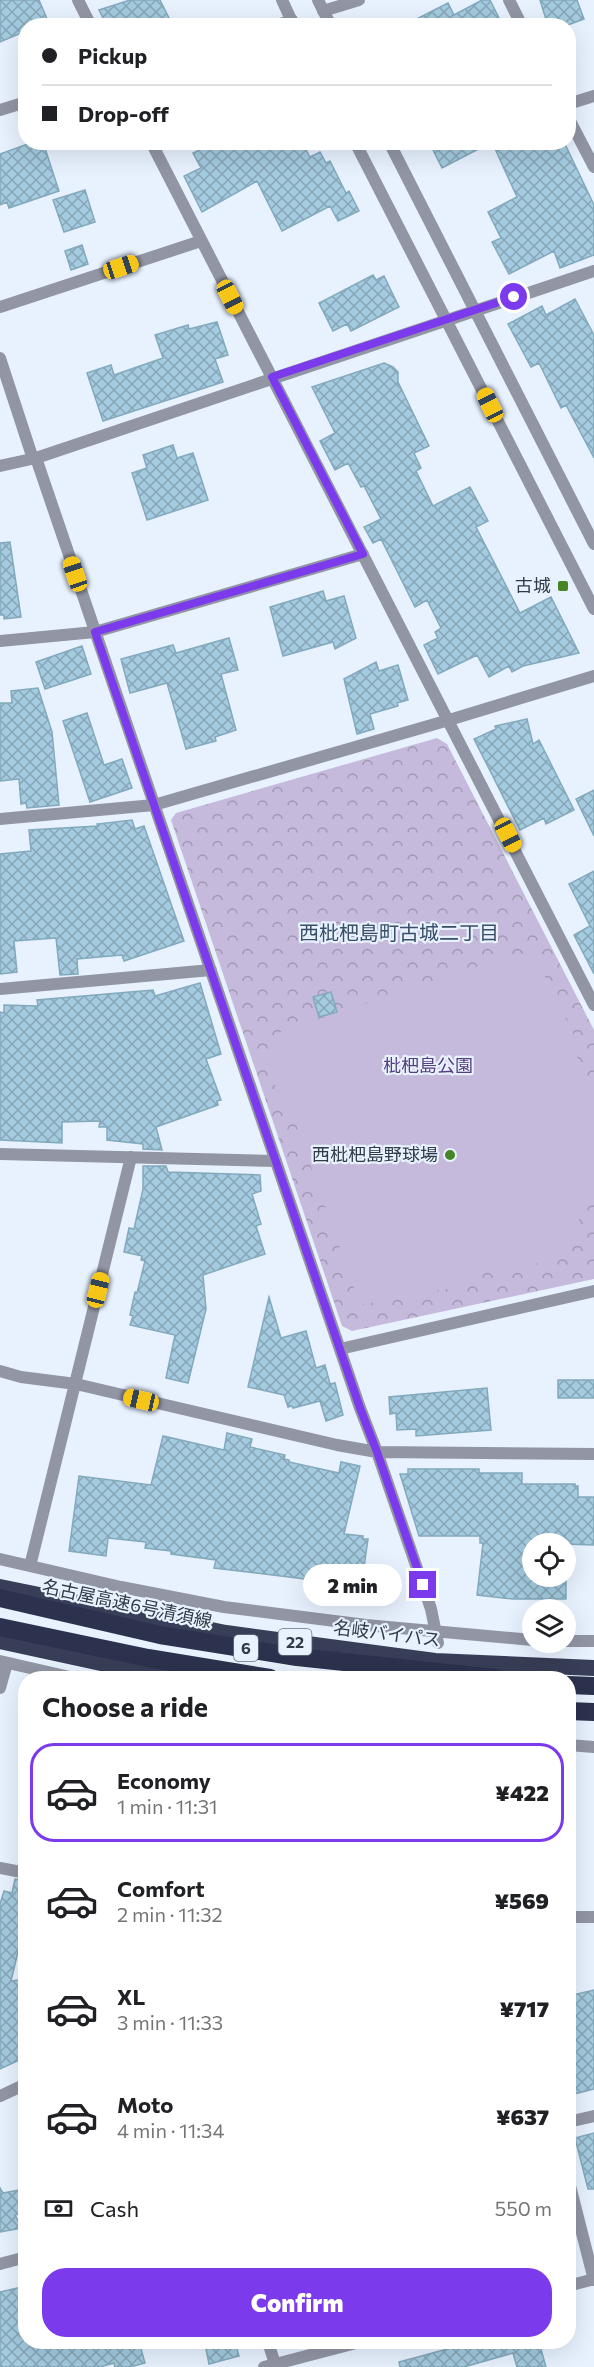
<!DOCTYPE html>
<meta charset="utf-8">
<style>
body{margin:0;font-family:Commissioner,"Noto Sans JP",sans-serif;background:#f2f2f2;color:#202124;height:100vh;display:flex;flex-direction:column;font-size:22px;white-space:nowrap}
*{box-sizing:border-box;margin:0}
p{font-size:20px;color:#757577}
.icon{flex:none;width:33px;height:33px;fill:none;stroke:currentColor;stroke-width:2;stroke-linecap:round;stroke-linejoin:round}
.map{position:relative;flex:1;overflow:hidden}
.drawer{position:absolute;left:18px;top:1671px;width:558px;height:678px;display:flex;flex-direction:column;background:#fff;border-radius:24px;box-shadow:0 6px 24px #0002}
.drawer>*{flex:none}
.guide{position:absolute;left:18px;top:18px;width:558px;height:132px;border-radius:24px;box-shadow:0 6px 24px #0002;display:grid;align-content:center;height:132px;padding:0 24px;background:#fff}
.buttons{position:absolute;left:522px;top:1533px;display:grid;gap:12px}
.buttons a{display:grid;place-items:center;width:54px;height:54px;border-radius:50%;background:#fff;box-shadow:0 6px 24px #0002;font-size:30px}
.end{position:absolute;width:27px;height:27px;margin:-14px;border:8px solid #7c3aed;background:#fff;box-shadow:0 0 0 3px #fff}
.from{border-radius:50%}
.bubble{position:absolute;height:42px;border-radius:21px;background:#fff;box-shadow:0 6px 24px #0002;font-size:20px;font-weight:800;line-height:42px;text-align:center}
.car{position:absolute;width:18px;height:36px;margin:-18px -9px;border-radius:8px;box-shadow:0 0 4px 2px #0007;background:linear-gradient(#f5c518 24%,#345 0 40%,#f5c518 0 76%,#345 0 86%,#f5c518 0)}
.guide b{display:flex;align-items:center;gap:21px;height:57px;font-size:22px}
.guide b+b{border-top:2px solid #e0e0e0}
.guide i{width:15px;height:15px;background:#202124}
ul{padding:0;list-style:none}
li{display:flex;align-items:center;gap:18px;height:99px;margin:0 12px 9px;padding:0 12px;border:3px solid transparent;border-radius:24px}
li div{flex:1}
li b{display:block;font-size:22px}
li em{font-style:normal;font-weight:800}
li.current{border-color:#7c3aed}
li>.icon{width:54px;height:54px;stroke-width:1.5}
h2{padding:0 24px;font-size:27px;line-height:72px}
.pay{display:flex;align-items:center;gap:15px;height:66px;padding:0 24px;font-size:22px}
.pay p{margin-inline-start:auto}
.cta{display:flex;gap:12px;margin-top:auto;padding:12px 24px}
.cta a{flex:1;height:69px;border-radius:24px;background:#7c3aed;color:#fff;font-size:24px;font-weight:800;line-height:69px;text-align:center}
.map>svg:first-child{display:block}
.park{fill:url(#park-crowns)}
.pitch{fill:#c5badc}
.building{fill:url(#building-cross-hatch);stroke:#83a9bc;stroke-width:1.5}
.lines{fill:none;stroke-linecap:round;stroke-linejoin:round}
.minor{stroke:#9295a4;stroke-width:12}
.tertiary{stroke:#9295a4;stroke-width:12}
.trunk{stroke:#393e58;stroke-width:16}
.motorway{stroke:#2c314d;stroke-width:18}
.motorway-bridge{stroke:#2c314d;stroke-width:18}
.route{stroke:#7c3aed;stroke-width:8}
.poi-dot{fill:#458525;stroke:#e8f2ff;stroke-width:2}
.labels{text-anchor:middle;stroke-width:4.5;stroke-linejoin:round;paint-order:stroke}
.shield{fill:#e8f2ff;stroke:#68727e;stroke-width:1.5}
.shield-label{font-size:16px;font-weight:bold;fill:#313b47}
.poi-label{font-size:18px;fill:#313b47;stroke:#e8f2ff;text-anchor:end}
.park-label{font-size:18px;fill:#563d7f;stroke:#e8f2ff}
.street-label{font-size:18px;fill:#313b47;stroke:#e8f2ff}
.neighbourhood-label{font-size:20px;fill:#394e67;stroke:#e8f2ff}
</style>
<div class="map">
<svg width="594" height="2367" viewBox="0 0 594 2367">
<defs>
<pattern id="park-crowns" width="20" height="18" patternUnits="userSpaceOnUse" patternTransform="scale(1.5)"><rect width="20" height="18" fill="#c5badc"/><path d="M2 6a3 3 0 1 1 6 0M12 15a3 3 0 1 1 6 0" fill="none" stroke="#a198b4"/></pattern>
<pattern id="building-cross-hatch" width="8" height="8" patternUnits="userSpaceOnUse" patternTransform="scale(1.5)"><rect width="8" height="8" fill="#a4cbdf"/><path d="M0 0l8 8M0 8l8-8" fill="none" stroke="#86a6b7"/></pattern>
</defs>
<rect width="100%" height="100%" fill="#e8f2ff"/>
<path class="park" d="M 437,738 L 447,744 L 594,1030 L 594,1279 L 352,1331 L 342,1326 L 171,820 L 176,813 Z"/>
<path class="pitch" d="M 518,953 L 535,957 L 581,1049 L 577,1057 L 594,1093 L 594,1192 L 557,1260 L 470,1275 L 462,1286 L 360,1305 L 293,1116 L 286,1118 L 266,1058 L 277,1033 Z"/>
<path class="building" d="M 0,0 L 39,0 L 48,21 L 37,26 L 26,26 L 26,31 L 0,42 Z
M 130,0 L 160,0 L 173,26 L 107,26 L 99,10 Z
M 482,0 L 490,0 L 503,26 L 403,26 L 448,3 L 454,15 Z
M 540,0 L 577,0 L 584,19 L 565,26 L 548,26 Z
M 33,142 L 43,142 L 59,191 L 9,208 L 7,202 L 0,205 L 0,154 Z
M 215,142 L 302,142 L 310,157 L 320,152 L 326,163 L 330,161 L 346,193 L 349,191 L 359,211 L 338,221 L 330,206 L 282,231 L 257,181 L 202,212 L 184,176 L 201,168 L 193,153 Z
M 429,142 L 492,142 L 442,168 Z
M 492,142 L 564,142 L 594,205 L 594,255 L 560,268 L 554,251 L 509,274 L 492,242 L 501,238 L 488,212 L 517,197 Z
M 85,190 L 95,222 L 64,232 L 53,200 Z
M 82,245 L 88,264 L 71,270 L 65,251 Z
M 373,275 L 376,280 L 384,276 L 399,307 L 351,331 L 347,324 L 333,331 L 319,303 Z
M 575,299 L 594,335 L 594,458 L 566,405 L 561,408 L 539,363 L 531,367 L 508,324 L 542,306 L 546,315 Z
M 217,322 L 228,355 L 215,359 L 223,382 L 103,421 L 87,373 L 111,365 L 114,375 L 163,358 L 155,335 L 188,325 L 189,329 Z
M 384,363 L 393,367 L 398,372 L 398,382 L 429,446 L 414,453 L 421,468 L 416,471 L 433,506 L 470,487 L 488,521 L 476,527 L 520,613 L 551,597 L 579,653 L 523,666 L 512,672 L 509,666 L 489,677 L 477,655 L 438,674 L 424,645 L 438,638 L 435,632 L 441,628 L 427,600 L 415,607 L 381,539 L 373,543 L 364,527 L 381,519 L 364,486 L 361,487 L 348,463 L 335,470 L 320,441 L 335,433 L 312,387 Z
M 173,445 L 177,458 L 193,453 L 208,500 L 147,520 L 132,473 L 147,468 L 143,455 Z
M 10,542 L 21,617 L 4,619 L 4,615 L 0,615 L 0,543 Z
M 323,591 L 326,601 L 344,596 L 356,638 L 335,649 L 333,642 L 283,656 L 270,607 Z
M 229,638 L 238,670 L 221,674 L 236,730 L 215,737 L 216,741 L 186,749 L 167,683 L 130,693 L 121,659 L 173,645 L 176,653 Z
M 82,646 L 91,674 L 45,689 L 36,662 Z
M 376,662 L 379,671 L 398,665 L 408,700 L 397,703 L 398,706 L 370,714 L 374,729 L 357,734 L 344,679 Z
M 38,688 L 52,732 L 59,805 L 27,808 L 26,803 L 21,804 L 19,779 L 0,781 L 0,703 L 12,703 L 11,691 Z
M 87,713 L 104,765 L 122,759 L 132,788 L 90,802 L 63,721 Z
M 527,719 L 533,744 L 539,740 L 574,810 L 546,824 L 544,818 L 520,830 L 474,739 L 496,729 L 495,726 Z
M 594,790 L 594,836 L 576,799 Z
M 132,820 L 135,829 L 144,826 L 184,941 L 124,961 L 122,955 L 77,959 L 78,974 L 60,975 L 56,938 L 14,941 L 17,972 L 0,974 L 0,854 L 31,851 L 29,830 L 98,826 L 97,824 Z
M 594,871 L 594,974 L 574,935 L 590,926 L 569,884 Z
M 200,983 L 221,1054 L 206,1059 L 221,1100 L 217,1101 L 218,1105 L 156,1127 L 162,1150 L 143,1149 L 143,1144 L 107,1140 L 107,1127 L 99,1127 L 100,1121 L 62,1122 L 62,1143 L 0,1140 L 0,1012 L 4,1013 L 4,1005 L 38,1006 L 37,1000 L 153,990 L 155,996 Z
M 331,992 L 337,1012 L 319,1017 L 313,997 Z
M 143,1166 L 166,1166 L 168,1172 L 260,1175 L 261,1191 L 252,1194 L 261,1224 L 256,1226 L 265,1254 L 203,1275 L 206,1309 L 188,1383 L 166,1378 L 175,1335 L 130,1325 L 133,1316 L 130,1315 L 135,1292 L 137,1293 L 145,1261 L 141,1260 L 142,1256 L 124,1252 L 129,1228 L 134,1229 L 143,1189 Z
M 269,1297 L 281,1338 L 306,1331 L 316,1368 L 325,1365 L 330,1384 L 335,1383 L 343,1415 L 326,1421 L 320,1401 L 293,1408 L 292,1406 L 288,1407 L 284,1395 L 248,1387 Z
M 558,1380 L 594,1380 L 594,1398 L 558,1398 Z
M 487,1388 L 491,1430 L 416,1436 L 416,1429 L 397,1430 L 396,1413 L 390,1414 L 389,1397 Z
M 227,1433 L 252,1439 L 250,1447 L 285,1455 L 284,1459 L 289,1460 L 289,1462 L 339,1473 L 341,1462 L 360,1466 L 344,1534 L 363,1536 L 363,1539 L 368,1539 L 359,1602 L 324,1598 L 324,1595 L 315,1594 L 316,1588 L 312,1587 L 313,1580 L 214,1568 L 216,1560 L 171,1554 L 171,1551 L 145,1548 L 146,1542 L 108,1538 L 106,1556 L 69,1551 L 79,1476 L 151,1485 L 163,1436 L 224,1450 Z
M 408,1469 L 479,1469 L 479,1473 L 522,1473 L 522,1484 L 575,1484 L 575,1486 L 578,1486 L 578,1497 L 594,1497 L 594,1545 L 532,1543 L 532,1576 L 566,1576 L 566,1599 L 513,1599 L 477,1595 L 483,1543 L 480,1543 L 480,1536 L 419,1536 L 400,1474 L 408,1474 Z
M 15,1879 L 26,1881 L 26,1940 L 21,1939 L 11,1981 L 26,1979 L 26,2057 L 0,2069 L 0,1904 L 4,1891 L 12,1893 Z
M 594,1990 L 594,2089 L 574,2094 L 572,2088 L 568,2089 L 568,1996 Z
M 594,2133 L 594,2189 L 588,2189 L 575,2138 Z
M 0,2188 L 3,2193 L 26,2189 L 26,2212 L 15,2215 L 22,2228 L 0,2232 Z
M 26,2286 L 26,2342 L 139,2342 L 145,2363 L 130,2367 L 115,2367 L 114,2363 L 100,2367 L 0,2367 L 0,2292 Z
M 213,2342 L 235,2342 L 239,2356 L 209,2364 L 205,2344 Z
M 449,2342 L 539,2342 L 546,2367 L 517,2367 L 513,2353 L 464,2367 L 400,2367 L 399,2362 L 451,2348 Z"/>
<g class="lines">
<path class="minor" d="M 78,0 L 91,26
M 509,0 L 522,26
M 323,11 L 359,0
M 275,26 L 292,20
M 568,104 L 594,96
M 0,110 L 26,102
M 568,117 L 594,167
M 151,142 L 594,1005
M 0,307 L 201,241
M 0,358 L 33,459
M 36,458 L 360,1408 L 377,1452 L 431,1609 L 438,1643
M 0,466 L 36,458 L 594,271
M 0,641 L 95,632 L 363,554
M 0,819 L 154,805 L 449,720 L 594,676
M 0,989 L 211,970
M 0,1154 L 276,1161
M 340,1349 L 594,1291
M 0,1371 L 21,1377 L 76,1384 L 337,1445 L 377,1452 L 594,1454
M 0,1559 L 121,1587 L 224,1607 L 366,1625 L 532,1640
M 30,1566 L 131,1157
M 566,1641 L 594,1641
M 0,1661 L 74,1678
M 0,1688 L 7,1663
M 568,1745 L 594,1747
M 0,1868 L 26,1873
M 568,1917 L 594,1917
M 0,2096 L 26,2084
M 568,2122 L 594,2116
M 568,2178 L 594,2280
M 0,2264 L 26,2257
M 568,2286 L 594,2279
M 268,2342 L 276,2367
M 264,2367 L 360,2342"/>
<path class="tertiary" d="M 282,0 L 294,26
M 318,0 L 331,26
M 355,142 L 594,609
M 389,142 L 594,544"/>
<path class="trunk" d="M 0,1587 L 226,1633 L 435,1661 L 594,1668
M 0,1641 L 170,1678"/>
<path class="motorway" d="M 0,1627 L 148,1658 L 270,1678
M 568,1685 L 594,1686
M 568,1711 L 594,1712"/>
<path class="motorway-bridge" d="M 0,1598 L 160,1635 L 297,1657 L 495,1678"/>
</g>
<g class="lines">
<path class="route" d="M 423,1585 L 377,1452 L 360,1408 L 95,632 L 363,554 L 272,377 L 514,297"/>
</g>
<g class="poi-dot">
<rect x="557" y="580" width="12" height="12" rx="3"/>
<circle cx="450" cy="1155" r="6"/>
</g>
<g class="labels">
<g class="shield">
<rect x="278.5" y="1629" width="33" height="26" rx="4.5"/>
<rect x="234" y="1635" width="24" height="26" rx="4.5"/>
</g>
<g class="shield-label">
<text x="295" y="1648">22</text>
<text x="246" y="1654">6</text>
</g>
<g class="poi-label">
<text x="551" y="592">古城</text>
<text x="438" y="1161">西枇杷島野球場</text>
</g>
<g class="park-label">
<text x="428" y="1072">枇杷島公園</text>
</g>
<g class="street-label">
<text transform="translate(127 1604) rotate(12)" y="6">名古屋高速6号清須線</text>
<text transform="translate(387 1634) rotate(7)" y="6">名岐バイパス</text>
</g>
<g class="neighbourhood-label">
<text x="399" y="940">西枇杷島町古城二丁目</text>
</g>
</g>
</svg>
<div class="buttons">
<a><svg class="icon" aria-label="locate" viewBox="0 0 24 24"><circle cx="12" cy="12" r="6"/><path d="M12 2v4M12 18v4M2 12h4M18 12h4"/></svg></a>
<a><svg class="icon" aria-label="layers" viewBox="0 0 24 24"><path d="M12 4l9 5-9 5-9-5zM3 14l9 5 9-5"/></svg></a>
</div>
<i class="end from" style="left:514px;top:297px"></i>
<i class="end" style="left:423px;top:1585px"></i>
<div class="bubble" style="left:303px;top:1564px;width:99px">2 min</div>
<i class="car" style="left:121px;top:267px;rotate:72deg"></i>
<i class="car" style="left:230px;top:297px;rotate:153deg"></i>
<i class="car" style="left:490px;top:405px;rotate:334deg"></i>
<i class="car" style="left:75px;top:574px;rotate:341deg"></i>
<i class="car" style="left:508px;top:835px;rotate:153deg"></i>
<i class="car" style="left:98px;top:1290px;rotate:14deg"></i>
<i class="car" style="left:141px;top:1400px;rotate:283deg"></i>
<div class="guide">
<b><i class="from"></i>Pickup</b>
<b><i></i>Drop-off</b>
</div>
<section class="drawer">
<h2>Choose a ride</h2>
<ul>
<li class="current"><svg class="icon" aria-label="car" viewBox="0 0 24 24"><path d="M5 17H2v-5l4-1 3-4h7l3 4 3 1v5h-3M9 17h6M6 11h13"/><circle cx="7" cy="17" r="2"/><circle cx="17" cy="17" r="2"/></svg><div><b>Economy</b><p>1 min · 11:31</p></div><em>¥422</em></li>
<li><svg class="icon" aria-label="car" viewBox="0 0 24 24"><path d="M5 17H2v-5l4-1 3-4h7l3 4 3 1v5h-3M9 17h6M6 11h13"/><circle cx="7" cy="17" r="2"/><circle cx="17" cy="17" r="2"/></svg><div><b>Comfort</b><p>2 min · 11:32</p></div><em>¥569</em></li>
<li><svg class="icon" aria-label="car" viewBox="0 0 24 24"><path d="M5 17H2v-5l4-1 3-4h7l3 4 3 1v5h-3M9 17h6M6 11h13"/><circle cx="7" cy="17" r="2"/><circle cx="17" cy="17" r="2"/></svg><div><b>XL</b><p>3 min · 11:33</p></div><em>¥717</em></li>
<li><svg class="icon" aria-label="car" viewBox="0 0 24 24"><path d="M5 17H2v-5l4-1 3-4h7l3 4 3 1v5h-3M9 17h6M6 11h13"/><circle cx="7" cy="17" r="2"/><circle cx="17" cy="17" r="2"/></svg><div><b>Moto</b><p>4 min · 11:34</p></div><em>¥637</em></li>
</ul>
<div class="pay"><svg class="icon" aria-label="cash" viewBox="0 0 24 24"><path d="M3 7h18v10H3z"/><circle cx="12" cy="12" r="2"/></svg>Cash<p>550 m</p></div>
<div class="cta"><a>Confirm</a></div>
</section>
</div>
